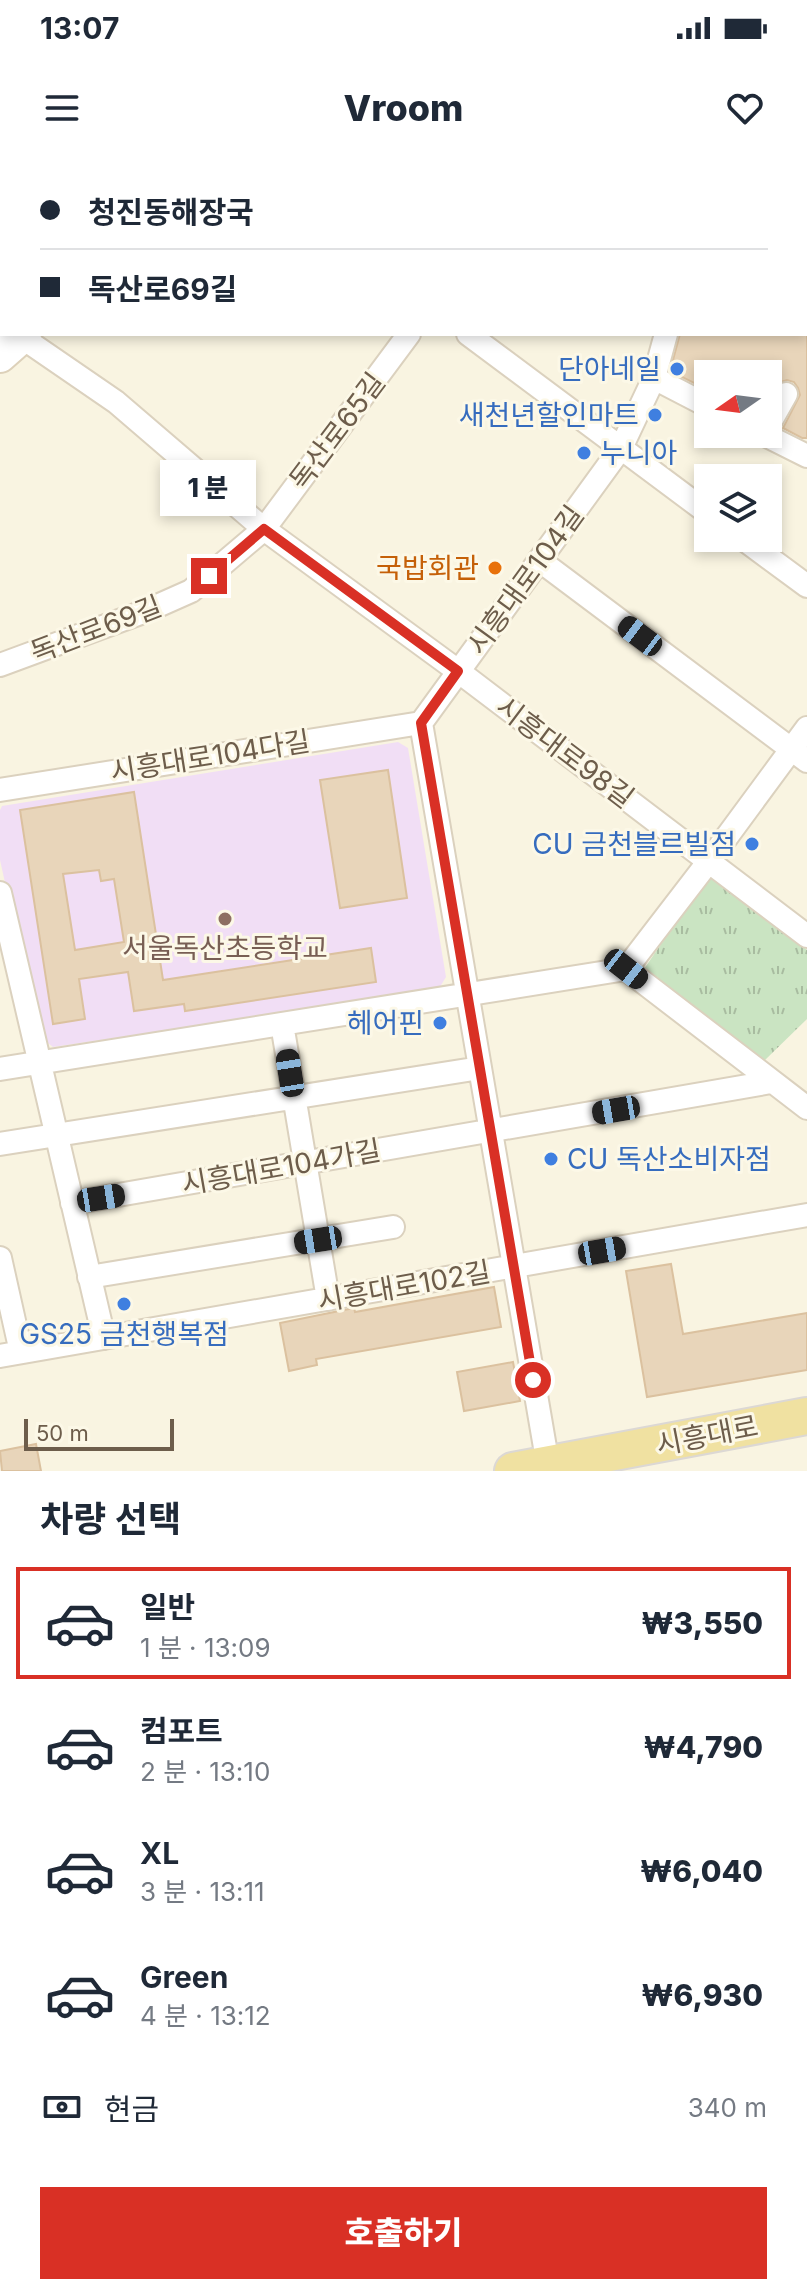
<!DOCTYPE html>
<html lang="ko">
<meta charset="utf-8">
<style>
body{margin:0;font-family:Inter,"Noto Sans KR",sans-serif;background:#f2f2f3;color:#1f2937;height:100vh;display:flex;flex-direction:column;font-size:30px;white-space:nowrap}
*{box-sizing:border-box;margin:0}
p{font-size:26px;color:#747a83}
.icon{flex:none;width:44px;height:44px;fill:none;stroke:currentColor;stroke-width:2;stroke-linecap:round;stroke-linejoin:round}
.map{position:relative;height:1311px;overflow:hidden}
.sheet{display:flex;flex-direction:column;background:#fff;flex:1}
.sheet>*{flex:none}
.hud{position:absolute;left:0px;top:0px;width:808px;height:176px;box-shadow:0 4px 12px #0003;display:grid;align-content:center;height:176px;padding:0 40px;background:#fff}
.needle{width:52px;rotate:256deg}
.fabs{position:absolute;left:694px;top:200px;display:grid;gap:16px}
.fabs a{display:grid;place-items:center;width:88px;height:88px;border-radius:0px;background:#fff;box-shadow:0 4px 12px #0003;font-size:40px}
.scale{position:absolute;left:24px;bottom:20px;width:150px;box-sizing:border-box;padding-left:8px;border:4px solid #6d5d4b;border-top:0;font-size:22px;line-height:28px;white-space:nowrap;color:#6d5d4b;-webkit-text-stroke:6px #fcf8e7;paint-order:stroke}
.end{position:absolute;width:36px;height:36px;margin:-18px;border:10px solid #d93025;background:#fff;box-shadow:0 0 0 4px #fff}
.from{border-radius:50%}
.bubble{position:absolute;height:56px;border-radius:0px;background:#fff;box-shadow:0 4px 12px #0003;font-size:26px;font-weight:800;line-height:56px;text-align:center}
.car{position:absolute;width:24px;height:48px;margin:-24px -12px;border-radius:10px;box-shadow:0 0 6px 2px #0007;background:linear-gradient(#222 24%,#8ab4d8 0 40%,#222 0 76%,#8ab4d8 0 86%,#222 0)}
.hud b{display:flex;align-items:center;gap:28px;height:76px;font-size:30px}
.hud b+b{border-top:2px solid #e0e1e3}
.hud i{width:20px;height:20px;background:#1f2937}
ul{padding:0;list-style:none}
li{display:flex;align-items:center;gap:24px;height:112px;margin:0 16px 12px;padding:0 24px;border:4px solid transparent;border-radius:0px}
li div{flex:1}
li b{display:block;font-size:30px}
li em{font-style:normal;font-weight:800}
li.selected{border-color:#d93025}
li>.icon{width:72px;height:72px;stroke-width:1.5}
h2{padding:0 40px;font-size:36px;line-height:96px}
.pay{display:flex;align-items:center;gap:20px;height:88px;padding:0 40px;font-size:30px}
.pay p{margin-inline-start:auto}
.primary-button{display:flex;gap:16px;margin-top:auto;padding:16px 40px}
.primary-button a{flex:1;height:92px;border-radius:0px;background:#d93025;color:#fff;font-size:32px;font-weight:800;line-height:92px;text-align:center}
.status{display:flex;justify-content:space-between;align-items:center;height:56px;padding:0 40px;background:#fff;direction:ltr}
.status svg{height:22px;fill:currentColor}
header{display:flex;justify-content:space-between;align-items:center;height:104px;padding:0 40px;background:#fff;font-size:36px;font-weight:800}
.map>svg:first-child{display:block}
.education{fill:#f1def5}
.park{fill:url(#park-tufts)}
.building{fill:#e8d5ba;stroke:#dbc19f;stroke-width:2;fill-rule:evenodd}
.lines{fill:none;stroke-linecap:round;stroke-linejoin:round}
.street-casing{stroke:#dbd1be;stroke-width:26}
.secondary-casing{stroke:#ddd1ba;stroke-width:36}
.primary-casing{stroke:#dcd8d4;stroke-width:40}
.street{stroke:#fff;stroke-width:22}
.secondary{stroke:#fff;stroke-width:32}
.primary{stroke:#f0e1a1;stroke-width:36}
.route{stroke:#d93025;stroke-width:10}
.shop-dot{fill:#3f7fe0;stroke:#fcf8e7;stroke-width:3}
.food-dot{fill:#e8710a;stroke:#fcf8e7;stroke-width:3}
.education-dot{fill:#8d6e63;stroke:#fcf8e7;stroke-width:3}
.labels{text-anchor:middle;stroke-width:6;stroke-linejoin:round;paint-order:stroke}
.shop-label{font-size:28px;fill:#366cbe;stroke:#fcf8e7;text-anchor:end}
.street-label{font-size:28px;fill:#6d5d4b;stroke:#fcf8e7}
.food-label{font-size:28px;fill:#c56008;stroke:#fcf8e7;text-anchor:end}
.education-label{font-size:28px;fill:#785e54;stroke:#fcf8e7}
</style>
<div class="status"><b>13:07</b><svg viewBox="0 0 49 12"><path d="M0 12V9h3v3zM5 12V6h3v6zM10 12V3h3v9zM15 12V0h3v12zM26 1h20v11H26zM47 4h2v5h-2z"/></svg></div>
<header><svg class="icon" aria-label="menu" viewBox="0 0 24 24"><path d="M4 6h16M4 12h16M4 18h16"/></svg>Vroom<svg class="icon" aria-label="heart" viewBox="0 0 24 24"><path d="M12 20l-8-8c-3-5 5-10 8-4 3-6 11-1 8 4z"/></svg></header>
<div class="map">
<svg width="807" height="1311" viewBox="0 0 807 1311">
<defs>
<pattern id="park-tufts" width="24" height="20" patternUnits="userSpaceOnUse" patternTransform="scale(2)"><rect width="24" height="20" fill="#cae4c2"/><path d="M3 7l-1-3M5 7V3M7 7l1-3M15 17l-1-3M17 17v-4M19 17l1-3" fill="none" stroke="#a8bca0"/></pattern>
</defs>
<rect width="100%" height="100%" fill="#f9f4e1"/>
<path class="education" d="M 398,582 L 408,588 L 446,817 L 438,830 L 53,887 L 39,876 L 0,700 L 0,650 L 2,646 Z"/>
<path class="park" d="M 709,714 L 807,790 L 807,859 L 764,901 L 644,809 Z"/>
<path class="building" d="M 680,174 L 807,174 L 807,278 L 802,278 L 783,268 L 800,235 L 798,228 L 794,222 L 787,220 L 780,222 L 768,237 L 768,214 L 708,214 L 708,230 L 670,211 Z
M 388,610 L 407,738 L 340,748 L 320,620 Z
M 134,632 L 163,820 L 371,788 L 376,822 L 185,851 L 184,844 L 134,851 L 128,812 L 79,819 L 85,859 L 53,864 L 20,650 ZM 99,710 L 101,721 L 114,719 L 124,782 L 75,790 L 63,714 Z
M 671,1104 L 683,1174 L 807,1153 L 807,1210 L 647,1237 L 626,1111 Z
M 494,1127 L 501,1167 L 316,1199 L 317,1205 L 289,1211 L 280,1163 L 354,1148 L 355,1152 Z
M 513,1202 L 520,1241 L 464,1251 L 457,1212 Z
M 36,1284 L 41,1311 L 2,1311 L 0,1291 Z"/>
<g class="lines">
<defs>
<path id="street" d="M 262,0 L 264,2
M 556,2 L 558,0
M 711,2 L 712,0
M 806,141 L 807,141
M 0,168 L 2,169
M 17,174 L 116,242 L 264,369 L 458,511 L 807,776
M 468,174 L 708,353
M 654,218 L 708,246
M 768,266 L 786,234
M 763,274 L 807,296
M 742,378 L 807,426
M 539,400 L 807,601
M 0,505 L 146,451 L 191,431 L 264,369 L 409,174
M 0,630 L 421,563
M 0,733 L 104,1178
M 626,809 L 709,701 L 807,568
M 282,864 L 328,1139
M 0,909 L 626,809 L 807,948
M 0,984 L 480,908
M 72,1043 L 771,922
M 0,1098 L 21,1192
M 89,1117 L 393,1067
M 0,1196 L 807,1055
M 548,1305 L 421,563 L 621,288 L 654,218 L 666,174"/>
<path id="secondary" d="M 219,2 L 222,0
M 0,196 L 25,174"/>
<path id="primary" d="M 513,1311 L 807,1256"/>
</defs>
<use href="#street" class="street-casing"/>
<use href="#secondary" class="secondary-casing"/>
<use href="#primary" class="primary-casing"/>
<use href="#street" class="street"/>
<use href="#secondary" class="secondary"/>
<use href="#primary" class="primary"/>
</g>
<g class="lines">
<path class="route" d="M 209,416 L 264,369 L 458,511 L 421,563 L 533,1220"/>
</g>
<g class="shop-dot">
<circle cx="677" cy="209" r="8"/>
<circle cx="655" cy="255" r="8"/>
<circle cx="584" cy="293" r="8"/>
<circle cx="752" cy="684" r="8"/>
<circle cx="440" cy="863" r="8"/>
<circle cx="551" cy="999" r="8"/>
<circle cx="124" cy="1144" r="8"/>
</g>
<circle class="food-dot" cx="495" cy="408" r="8"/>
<circle class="education-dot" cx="225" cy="759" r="8"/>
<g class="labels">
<g class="shop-label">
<text x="661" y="219">단아네일</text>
<text x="639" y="265">새천년할인마트</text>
<text x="600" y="303" text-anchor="start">누니아</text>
<text x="736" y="694">CU 금천블르빌점</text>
<text x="424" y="873">헤어핀</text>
<text x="567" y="1009" text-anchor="start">CU 독산소비자점</text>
<text x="124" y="1184" text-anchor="middle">GS25 금천행복점</text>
</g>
<g class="street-label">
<text transform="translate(337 271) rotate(-53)" y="10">독산로65길</text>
<text transform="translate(525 420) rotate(-54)" y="10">시흥대로104길</text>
<text transform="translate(96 469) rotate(-21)" y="10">독산로69길</text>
<text transform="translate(565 592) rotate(37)" y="10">시흥대로98길</text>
<text transform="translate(210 596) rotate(-9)" y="10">시흥대로104다길</text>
<text transform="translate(281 1007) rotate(-10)" y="10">시흥대로104가길</text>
<text transform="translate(404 1126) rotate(-10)" y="10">시흥대로102길</text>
<text transform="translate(707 1275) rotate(-11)" y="10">시흥대로</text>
</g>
<g class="food-label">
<text x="479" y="418">국밥회관</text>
</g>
<g class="education-label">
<text x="225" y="798">서울독산초등학교</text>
</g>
</g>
</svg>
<div class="fabs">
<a><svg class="needle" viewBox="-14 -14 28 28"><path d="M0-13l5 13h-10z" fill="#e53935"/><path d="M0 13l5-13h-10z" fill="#747a83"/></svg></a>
<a><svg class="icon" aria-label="layers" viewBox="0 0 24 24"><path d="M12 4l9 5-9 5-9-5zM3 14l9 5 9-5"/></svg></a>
</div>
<div class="scale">50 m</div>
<i class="end from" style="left:533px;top:1220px"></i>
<i class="end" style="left:209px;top:416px"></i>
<div class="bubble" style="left:160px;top:300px;width:96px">1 분</div>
<i class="car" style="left:640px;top:476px;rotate:307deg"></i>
<i class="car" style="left:626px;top:809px;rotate:128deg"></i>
<i class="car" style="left:290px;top:913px;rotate:351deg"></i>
<i class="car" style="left:616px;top:950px;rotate:260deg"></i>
<i class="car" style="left:101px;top:1038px;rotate:81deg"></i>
<i class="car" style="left:318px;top:1080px;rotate:261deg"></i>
<i class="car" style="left:602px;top:1091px;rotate:80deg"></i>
<div class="hud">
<b><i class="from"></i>청진동해장국</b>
<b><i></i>독산로69길</b>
</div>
</div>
<section class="sheet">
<h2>차량 선택</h2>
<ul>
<li class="selected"><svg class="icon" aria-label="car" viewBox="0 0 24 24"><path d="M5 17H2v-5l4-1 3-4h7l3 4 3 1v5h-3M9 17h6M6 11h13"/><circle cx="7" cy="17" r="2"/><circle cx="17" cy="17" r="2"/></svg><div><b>일반</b><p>1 분 · 13:09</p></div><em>₩3,550</em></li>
<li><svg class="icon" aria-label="car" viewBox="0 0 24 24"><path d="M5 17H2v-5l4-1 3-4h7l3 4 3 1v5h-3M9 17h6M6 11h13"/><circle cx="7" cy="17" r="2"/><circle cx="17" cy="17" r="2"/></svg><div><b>컴포트</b><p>2 분 · 13:10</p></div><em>₩4,790</em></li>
<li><svg class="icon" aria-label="car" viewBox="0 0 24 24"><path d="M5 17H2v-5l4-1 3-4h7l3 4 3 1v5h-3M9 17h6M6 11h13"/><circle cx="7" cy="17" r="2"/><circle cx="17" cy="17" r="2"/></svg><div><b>XL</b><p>3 분 · 13:11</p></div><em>₩6,040</em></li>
<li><svg class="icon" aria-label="car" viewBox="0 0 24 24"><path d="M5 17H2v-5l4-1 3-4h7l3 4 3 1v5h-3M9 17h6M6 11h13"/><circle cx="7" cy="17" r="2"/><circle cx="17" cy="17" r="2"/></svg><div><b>Green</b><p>4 분 · 13:12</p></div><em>₩6,930</em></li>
</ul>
<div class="pay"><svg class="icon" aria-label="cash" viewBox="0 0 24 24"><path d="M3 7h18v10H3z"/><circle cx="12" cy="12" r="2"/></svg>현금<p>340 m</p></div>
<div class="primary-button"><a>호출하기</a></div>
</section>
